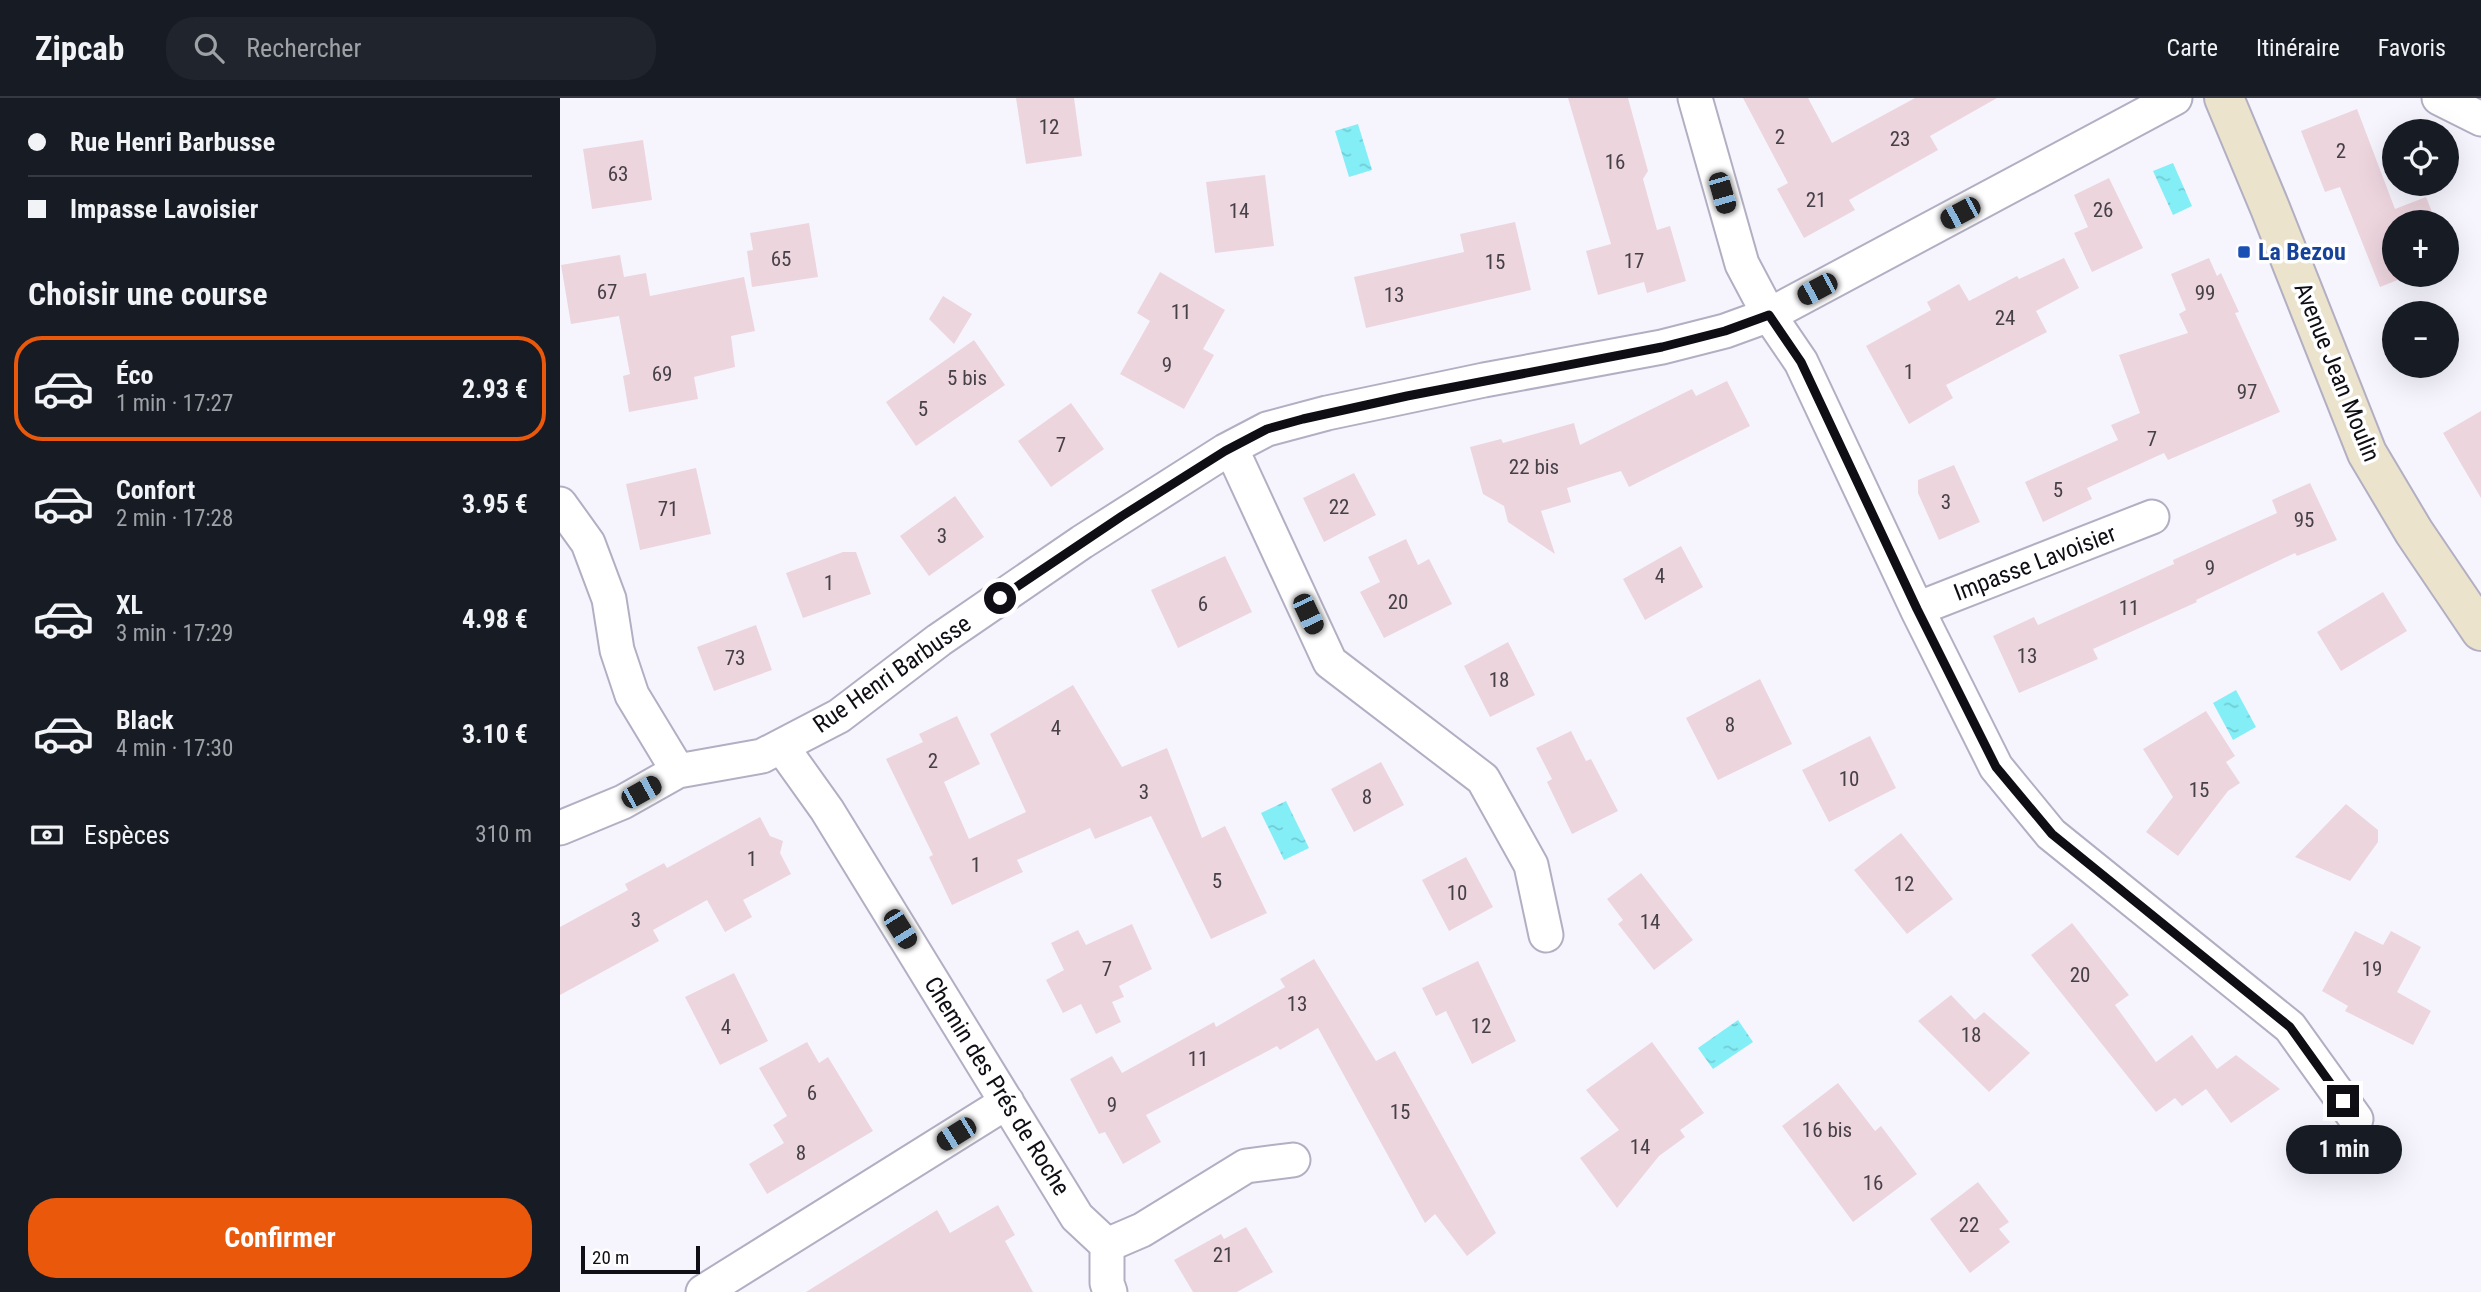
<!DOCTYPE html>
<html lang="fr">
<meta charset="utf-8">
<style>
body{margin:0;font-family:"Roboto Condensed",sans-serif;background:#20242c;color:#f1f3f6;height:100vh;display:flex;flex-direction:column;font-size:26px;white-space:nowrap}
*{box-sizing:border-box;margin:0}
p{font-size:23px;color:#9ea1a6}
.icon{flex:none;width:38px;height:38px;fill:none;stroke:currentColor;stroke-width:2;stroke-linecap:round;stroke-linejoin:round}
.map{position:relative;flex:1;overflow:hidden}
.drawer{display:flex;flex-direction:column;background:#171b24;width:560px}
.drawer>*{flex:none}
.guide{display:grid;align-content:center;height:154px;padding:0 28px;background:#171b24}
.tools{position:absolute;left:1822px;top:21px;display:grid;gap:14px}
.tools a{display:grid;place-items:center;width:77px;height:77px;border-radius:50%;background:#171b24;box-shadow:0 7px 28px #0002;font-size:35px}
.scale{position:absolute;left:21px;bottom:18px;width:119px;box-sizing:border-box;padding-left:7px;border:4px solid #0f0e15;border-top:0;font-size:19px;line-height:24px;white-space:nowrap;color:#0f0e15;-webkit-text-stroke:5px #fff;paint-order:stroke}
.end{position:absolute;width:32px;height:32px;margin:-16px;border:9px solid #0f0e15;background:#fff;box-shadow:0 0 0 4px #fff}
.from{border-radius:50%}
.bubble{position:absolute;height:49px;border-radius:24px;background:#171b24;box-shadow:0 7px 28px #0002;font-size:23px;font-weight:700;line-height:49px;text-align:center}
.car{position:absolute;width:21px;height:42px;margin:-21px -10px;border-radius:9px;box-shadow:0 0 5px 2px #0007;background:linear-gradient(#222 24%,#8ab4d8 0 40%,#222 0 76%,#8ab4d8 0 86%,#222 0)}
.guide b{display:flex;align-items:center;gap:24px;height:66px;font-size:26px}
.guide b+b{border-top:2px solid #363941}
.guide i{width:18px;height:18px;background:#f1f3f6}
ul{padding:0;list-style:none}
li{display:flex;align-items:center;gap:21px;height:105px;margin:0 14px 10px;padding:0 14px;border:4px solid transparent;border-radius:28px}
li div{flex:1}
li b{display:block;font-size:26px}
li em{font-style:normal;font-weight:700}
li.selected{border-color:#ea580c}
li>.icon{width:63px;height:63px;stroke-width:1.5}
h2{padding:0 28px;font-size:32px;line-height:84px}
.pay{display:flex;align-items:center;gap:18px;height:77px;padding:0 28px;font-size:26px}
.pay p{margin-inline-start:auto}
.cta{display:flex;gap:14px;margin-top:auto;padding:14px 28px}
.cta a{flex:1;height:80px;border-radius:28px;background:#ea580c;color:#fff;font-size:28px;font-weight:700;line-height:80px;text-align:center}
header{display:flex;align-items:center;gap:42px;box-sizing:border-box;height:98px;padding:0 35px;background:#171b24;border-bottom:2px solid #363941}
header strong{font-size:33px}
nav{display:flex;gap:38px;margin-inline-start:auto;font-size:24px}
.search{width:490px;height:63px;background:#20242c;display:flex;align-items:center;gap:18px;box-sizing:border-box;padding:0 24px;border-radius:28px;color:#9ea1a6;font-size:26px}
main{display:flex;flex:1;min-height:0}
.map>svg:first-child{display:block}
.water{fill:url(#water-ripples)}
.building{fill:#edd5de}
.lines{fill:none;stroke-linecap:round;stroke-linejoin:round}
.minor-casing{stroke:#b2afc3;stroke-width:37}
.secondary-casing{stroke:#b2afc3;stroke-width:42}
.minor{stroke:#fff;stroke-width:33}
.secondary{stroke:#ebe3cc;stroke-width:38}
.route{stroke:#0f0e15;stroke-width:9}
.transit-dot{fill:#1a4fb4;stroke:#fff;stroke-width:2.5}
.labels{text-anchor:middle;stroke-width:7;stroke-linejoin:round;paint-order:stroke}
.number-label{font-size:21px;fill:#464047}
.transit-label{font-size:24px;font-weight:bold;fill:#164399;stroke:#fff;text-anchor:start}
.street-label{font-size:24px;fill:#0f0e15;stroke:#fff}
</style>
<header>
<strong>Zipcab</strong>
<div class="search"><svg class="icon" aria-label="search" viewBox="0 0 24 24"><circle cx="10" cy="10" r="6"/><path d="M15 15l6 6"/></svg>Rechercher</div>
<nav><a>Carte</a><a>Itinéraire</a><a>Favoris</a></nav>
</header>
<main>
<section class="drawer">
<div class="guide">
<b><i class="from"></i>Rue Henri Barbusse</b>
<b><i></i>Impasse Lavoisier</b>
</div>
<h2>Choisir une course</h2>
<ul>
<li class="selected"><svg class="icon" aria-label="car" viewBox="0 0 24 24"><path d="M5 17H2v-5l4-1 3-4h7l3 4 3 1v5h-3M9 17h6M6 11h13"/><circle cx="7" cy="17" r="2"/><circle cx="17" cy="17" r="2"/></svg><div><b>Éco</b><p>1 min · 17:27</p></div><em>2.93 €</em></li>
<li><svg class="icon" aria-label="car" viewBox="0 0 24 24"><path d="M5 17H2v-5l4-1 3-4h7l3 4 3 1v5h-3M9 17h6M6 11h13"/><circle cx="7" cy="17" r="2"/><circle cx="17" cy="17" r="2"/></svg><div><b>Confort</b><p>2 min · 17:28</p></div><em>3.95 €</em></li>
<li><svg class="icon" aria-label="car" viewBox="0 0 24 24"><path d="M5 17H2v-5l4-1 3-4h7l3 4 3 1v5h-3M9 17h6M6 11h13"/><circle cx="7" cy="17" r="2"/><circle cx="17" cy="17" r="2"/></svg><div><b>XL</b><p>3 min · 17:29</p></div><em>4.98 €</em></li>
<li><svg class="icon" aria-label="car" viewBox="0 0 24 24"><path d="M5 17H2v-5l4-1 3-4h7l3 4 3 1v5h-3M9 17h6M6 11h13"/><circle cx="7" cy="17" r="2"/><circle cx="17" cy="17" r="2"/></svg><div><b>Black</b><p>4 min · 17:30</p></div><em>3.10 €</em></li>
</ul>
<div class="pay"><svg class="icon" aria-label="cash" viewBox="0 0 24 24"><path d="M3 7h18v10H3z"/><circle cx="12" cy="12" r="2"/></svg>Espèces<p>310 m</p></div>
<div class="cta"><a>Confirmer</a></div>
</section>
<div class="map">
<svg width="1921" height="1194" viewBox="0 0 1921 1194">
<defs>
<pattern id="water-ripples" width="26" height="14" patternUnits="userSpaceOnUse" patternTransform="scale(1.75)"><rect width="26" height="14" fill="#84eef7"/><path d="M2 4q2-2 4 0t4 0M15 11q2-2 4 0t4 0" fill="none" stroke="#71cbd3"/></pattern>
</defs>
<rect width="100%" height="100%" fill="#f6f5fe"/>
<path class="water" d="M 798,26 L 812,72 L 789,79 L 775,33 Z
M 1613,65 L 1632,108 L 1613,117 L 1593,73 Z
M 1676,592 L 1696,629 L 1673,642 L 1653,605 Z
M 726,703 L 749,750 L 724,762 L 701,715 Z
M 1178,922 L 1193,944 L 1153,971 L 1138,950 Z"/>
<path class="building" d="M 456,0 L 514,0 L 522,58 L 466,66 Z
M 1008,0 L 1068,0 L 1088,73 L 1083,81 L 1097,132 L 1110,128 L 1126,183 L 1087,195 L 1084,184 L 1038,197 L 1026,153 L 1051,146 Z
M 1183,0 L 1248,0 L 1272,45 L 1355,0 L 1437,0 L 1370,38 L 1378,52 L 1289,102 L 1295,112 L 1244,140 L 1217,91 L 1228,85 Z
M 1797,11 L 1835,111 L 1866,99 L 1876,124 L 1834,124 L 1834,177 L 1850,177 L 1820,189 L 1780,89 L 1765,94 L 1741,33 Z
M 83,42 L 92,102 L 32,111 L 23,51 Z
M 705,77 L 714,148 L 655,155 L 646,84 Z
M 1549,80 L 1583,150 L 1532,174 L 1514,135 L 1528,129 L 1514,97 Z
M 955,124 L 971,192 L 806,230 L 794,179 L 904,154 L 900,136 Z
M 249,125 L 258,179 L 192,189 L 187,153 L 193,152 L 190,135 Z
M 60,157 L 64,179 L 86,175 L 90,198 L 184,179 L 195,233 L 171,238 L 175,269 L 134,279 L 138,301 L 69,314 L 63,278 L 70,276 L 59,218 L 11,226 L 1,167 Z
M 1504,160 L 1519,190 L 1476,213 L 1487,234 L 1386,287 L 1393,300 L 1349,326 L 1306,248 L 1371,212 L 1367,204 L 1399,186 L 1409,203 L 1457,178 L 1459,181 Z
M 1649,160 L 1657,178 L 1661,175 L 1679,214 L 1675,215 L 1720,314 L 1608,362 L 1604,355 L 1527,390 L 1532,401 L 1483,424 L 1465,384 L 1558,342 L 1551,327 L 1580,315 L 1559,257 L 1628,235 L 1619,216 L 1626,212 L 1611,176 Z
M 600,174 L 665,212 L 643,251 L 654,257 L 624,311 L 560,276 L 590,223 L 577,215 Z
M 383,198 L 412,216 L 394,246 L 369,221 Z
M 414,242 L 445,287 L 356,348 L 326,304 Z
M 1167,283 L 1190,328 L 1069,389 L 1061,373 L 1007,390 L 1011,404 L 981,413 L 995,456 L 948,424 L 944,408 L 923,396 L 910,349 L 941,341 L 943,345 L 1014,325 L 1020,347 L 1132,291 L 1136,298 Z
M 511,305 L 544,351 L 491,389 L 458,343 Z
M 1921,313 L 1921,400 L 1883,335 Z
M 1394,367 L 1420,424 L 1379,442 L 1358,395 L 1358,382 Z
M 136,370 L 151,436 L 80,452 L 66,386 Z
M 794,375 L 816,417 L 764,444 L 743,400 Z
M 1750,385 L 1777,442 L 1737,458 L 1735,455 L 1636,502 L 1637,504 L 1533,551 L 1538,561 L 1459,595 L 1433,538 L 1474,519 L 1478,527 L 1614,466 L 1613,462 L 1717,415 L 1712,402 Z
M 395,398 L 424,439 L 369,478 L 340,438 Z
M 846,441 L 858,467 L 869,461 L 892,506 L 824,540 L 800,494 L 820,484 L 808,459 Z
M 1121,448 L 1143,489 L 1085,522 L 1063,481 Z
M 283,454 L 296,454 L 311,496 L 243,520 L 226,475 Z
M 665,458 L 692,514 L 618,550 L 591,492 Z
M 1823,494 L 1847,533 L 1781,573 L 1757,534 Z
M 196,527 L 212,572 L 154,593 L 137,549 Z
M 948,544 L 975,597 L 930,619 L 904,568 Z
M 1200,581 L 1232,646 L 1158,682 L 1126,620 Z
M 513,587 L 562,669 L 607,650 L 642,740 L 665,728 L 707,815 L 651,841 L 591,718 L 535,741 L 530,730 L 457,762 L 463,774 L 392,807 L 369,759 L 373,757 L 326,661 L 363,644 L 359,636 L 397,618 L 420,666 L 384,684 L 409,741 L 466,714 L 430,636 Z
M 1646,613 L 1675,658 L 1666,664 L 1680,685 L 1668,693 L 1618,758 L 1586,734 L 1613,699 L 1583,651 Z
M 1011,633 L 1026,663 L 1031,661 L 1058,713 L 1012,736 L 987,684 L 992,681 L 976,650 Z
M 1310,638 L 1336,690 L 1269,724 L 1242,672 Z
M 821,664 L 844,707 L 794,734 L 771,691 Z
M 1786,706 L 1818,732 L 1818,744 L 1790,783 L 1735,759 Z
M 200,719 L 210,738 L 223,743 L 220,755 L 231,776 L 183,802 L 192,819 L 165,834 L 147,802 L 93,832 L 99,843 L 0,897 L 0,829 L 68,792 L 65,786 L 104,765 L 107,770 Z
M 1341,735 L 1393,801 L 1347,836 L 1294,772 Z
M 906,759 L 933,809 L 889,833 L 862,782 Z
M 1081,775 L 1133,842 L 1094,872 L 1058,826 L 1063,822 L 1047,801 Z
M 1512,825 L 1569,897 L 1555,907 L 1596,964 L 1632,937 L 1657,971 L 1676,957 L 1720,991 L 1671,1025 L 1646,991 L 1622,1008 L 1615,1000 L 1596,1014 L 1471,857 Z
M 572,826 L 592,871 L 559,888 L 564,899 L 552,904 L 561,924 L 536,936 L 521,906 L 503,915 L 486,882 L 504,872 L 491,845 L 518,832 L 526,847 Z
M 1795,833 L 1823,847 L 1831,833 L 1861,849 L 1837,894 L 1871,913 L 1853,947 L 1785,913 L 1788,908 L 1762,893 Z
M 754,861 L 816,963 L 835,953 L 936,1135 L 907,1158 L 875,1116 L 865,1125 L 758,930 L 720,952 L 717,948 L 586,1017 L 601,1044 L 563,1066 L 545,1034 L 539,1036 L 510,981 L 552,958 L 562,975 L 654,924 L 656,929 L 725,889 L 720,881 Z
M 918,863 L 956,943 L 912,966 L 886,913 L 876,918 L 862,890 Z
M 174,875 L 208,943 L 160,967 L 125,899 Z
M 1391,897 L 1415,922 L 1424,914 L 1470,955 L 1429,994 L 1358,923 Z
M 247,944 L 259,965 L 268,959 L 313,1033 L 207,1096 L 189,1066 L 224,1045 L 213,1027 L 227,1018 L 199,970 Z
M 1092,944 L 1144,1015 L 1120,1032 L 1125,1039 L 1099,1058 L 1057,1110 L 1020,1060 L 1059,1032 L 1026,992 Z
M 1278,985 L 1315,1033 L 1321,1028 L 1357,1076 L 1293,1124 L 1222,1028 Z
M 1418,1084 L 1449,1124 L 1439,1131 L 1450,1144 L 1410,1175 L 1370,1121 Z
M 438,1107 L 455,1137 L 445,1143 L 473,1194 L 246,1194 L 377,1112 L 390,1135 Z
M 686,1129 L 713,1174 L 677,1194 L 633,1194 L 614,1162 L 661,1136 L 664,1141 Z"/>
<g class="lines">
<defs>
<path id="minor" d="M 1135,0 L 1182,166 L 1209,217 L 1241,264 L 1357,511 L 1436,669 L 1491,736 L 1730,929 L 1796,1021
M 1879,0 L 1921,21
M 671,350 L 770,564 L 923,681 L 971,767 L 986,837
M 0,406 L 28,445 L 49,501 L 57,552 L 72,597 L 118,673
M 1357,511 L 1592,419
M 222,649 L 267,712 L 517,1119 L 547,1147 L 582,1132 L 686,1068 L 733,1062
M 0,730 L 63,704 L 118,673 L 202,658 L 279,618 L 379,542 L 522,444 L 665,353 L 707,331 L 767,315 L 924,282 L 1102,249 L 1165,233 L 1209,217 L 1615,0
M 547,1147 L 547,1185 L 550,1194
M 143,1194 L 447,1004"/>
<path id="secondary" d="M 1664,0 L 1710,110 L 1807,355 L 1854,434 L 1921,533"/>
</defs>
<use href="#minor" class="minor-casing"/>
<use href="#secondary" class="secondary-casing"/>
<use href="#minor" class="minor"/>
<use href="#secondary" class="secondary"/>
</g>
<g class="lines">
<path class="route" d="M 440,500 L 562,418 L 665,353 L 707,331 L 743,321 L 847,298 L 1102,249 L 1165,233 L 1209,217 L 1241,264 L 1357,511 L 1436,669 L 1492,736 L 1730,929 L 1783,1003"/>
</g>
<rect class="transit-dot" x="1677" y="147" width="14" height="14" rx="3.5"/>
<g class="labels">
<g class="number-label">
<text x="489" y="36">12</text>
<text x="1220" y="46">2</text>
<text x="1340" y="48">23</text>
<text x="1781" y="60">2</text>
<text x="1055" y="71">16</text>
<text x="58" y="83">63</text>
<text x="1256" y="109">21</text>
<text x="1543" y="119">26</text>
<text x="679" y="120">14</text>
<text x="221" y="168">65</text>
<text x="1074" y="170">17</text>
<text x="935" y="171">15</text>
<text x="47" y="201">67</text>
<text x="1645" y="202">99</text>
<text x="834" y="204">13</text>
<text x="621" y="221">11</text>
<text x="1445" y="227">24</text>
<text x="607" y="274">9</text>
<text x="1349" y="281">1</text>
<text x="102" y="283">69</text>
<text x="407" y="287">5 bis</text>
<text x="1687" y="301">97</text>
<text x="363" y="318">5</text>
<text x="1592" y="348">7</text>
<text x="501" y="354">7</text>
<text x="974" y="376">22 bis</text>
<text x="1498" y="399">5</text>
<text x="1386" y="411">3</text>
<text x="779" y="416">22</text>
<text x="108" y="418">71</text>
<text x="1744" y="429">95</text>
<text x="382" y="445">3</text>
<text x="1650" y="477">9</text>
<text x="1100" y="485">4</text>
<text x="269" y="492">1</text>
<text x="838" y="511">20</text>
<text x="643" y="513">6</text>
<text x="1569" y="517">11</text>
<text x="1467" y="565">13</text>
<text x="175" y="567">73</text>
<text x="939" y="589">18</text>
<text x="1170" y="634">8</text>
<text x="496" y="637">4</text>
<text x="373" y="670">2</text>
<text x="1289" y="688">10</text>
<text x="1639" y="699">15</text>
<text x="584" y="701">3</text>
<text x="807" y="706">8</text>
<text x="192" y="768">1</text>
<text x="416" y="774">1</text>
<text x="657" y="790">5</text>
<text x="1344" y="793">12</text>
<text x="897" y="802">10</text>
<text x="76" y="829">3</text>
<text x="1090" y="831">14</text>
<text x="547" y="878">7</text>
<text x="1812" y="878">19</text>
<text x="1520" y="884">20</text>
<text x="737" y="913">13</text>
<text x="921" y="935">12</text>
<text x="166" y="936">4</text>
<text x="1411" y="944">18</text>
<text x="638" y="968">11</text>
<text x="252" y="1002">6</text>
<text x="552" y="1014">9</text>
<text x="840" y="1021">15</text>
<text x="1267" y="1039">16 bis</text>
<text x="1080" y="1056">14</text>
<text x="241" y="1062">8</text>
<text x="1313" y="1092">16</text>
<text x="1409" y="1134">22</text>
<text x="663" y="1164">21</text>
</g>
<g class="transit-label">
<text x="1698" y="162">La Bezou</text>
</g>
<g class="street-label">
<text transform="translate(1777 274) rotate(68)" y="8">Avenue Jean Moulin</text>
<text transform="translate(1475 465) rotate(-21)" y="8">Impasse Lavoisier</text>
<text transform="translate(332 576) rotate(-35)" y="8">Rue Henri Barbusse</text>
<text transform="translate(437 988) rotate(58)" y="8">Chemin des Prés de Roche</text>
</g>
</g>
</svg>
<div class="tools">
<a><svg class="icon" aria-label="locate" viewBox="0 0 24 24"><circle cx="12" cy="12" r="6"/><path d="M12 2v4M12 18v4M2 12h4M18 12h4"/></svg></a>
<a>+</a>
<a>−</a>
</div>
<div class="scale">20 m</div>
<i class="end from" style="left:440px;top:500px"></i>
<i class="end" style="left:1783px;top:1003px"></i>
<div class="bubble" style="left:1726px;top:1027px;width:116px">1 min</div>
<i class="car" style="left:1162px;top:95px;rotate:164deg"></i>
<i class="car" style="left:1400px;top:115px;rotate:242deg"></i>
<i class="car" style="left:1257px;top:191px;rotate:242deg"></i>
<i class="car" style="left:748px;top:516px;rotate:155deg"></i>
<i class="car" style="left:81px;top:694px;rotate:61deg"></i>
<i class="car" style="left:340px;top:831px;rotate:148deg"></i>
<i class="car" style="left:396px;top:1036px;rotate:238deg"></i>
</div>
</main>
